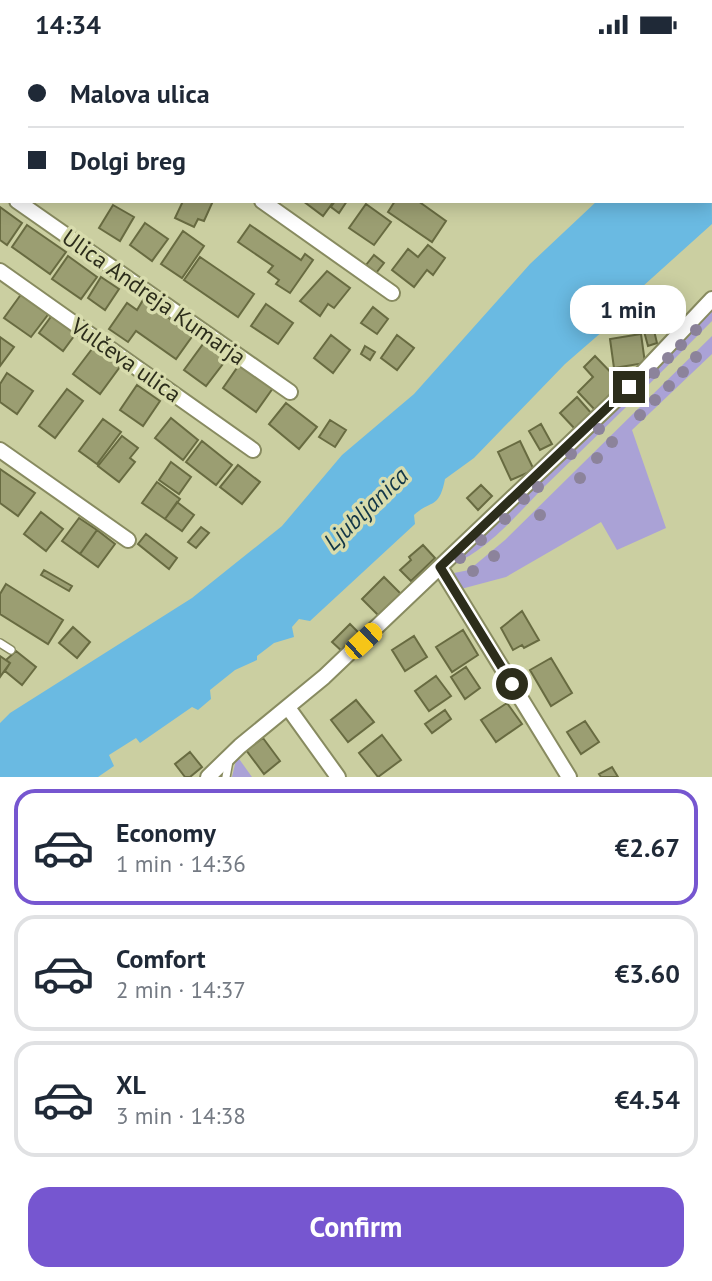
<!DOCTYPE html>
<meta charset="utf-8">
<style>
body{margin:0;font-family:"PT Sans",sans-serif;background:#f6f6f7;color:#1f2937;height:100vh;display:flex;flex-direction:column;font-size:26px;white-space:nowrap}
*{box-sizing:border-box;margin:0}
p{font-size:23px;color:#747a83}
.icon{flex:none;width:38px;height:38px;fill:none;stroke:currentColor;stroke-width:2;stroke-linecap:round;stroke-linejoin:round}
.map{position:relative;height:728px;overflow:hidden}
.side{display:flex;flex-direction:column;background:#fff;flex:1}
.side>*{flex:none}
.hud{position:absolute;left:0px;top:0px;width:712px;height:154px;box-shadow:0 4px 18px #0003;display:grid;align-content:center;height:154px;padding:0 28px;background:#fff}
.end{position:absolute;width:32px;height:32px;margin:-16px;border:9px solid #2c2d1b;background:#fff;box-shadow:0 0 0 4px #fff}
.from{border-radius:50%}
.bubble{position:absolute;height:49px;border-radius:21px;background:#fff;box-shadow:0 4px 18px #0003;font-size:23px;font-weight:800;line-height:49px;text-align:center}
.car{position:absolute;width:21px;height:42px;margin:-21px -10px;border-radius:9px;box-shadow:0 0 5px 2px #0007;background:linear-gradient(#f5c518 24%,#345 0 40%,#f5c518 0 76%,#345 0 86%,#f5c518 0)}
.hud b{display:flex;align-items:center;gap:24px;height:66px;font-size:26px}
.hud b+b{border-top:2px solid #e0e1e3}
.hud i{width:18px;height:18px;background:#1f2937}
ul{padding:12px 0 0;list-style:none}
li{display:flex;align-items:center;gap:21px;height:116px;margin:0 14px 10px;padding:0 14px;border:4px solid #e0e1e3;border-radius:21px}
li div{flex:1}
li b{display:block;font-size:26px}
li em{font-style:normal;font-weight:800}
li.active{border-color:#7656d0}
li>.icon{width:63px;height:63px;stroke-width:1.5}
.button{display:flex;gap:14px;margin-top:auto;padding:14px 28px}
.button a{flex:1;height:80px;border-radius:21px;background:#7656d0;color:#fff;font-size:28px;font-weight:800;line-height:80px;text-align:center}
.status{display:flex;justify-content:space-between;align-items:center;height:49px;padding:0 35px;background:#fff;direction:ltr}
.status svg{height:19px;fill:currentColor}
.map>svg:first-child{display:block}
.green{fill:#aaa2d6}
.water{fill:#6abae2}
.building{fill:#9b9e72;stroke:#686b41;stroke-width:2}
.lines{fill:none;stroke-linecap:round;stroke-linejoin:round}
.service-casing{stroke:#888b60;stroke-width:10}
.minor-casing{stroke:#888b60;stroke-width:18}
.service{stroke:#fff;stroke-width:7}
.minor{stroke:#fff;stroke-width:14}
.tree{fill:#8c839b}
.route{stroke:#2c2d1b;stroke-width:9}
.labels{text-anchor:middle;stroke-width:7;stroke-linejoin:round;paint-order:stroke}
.street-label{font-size:23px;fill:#2c2d1b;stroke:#d8dcad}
.water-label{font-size:24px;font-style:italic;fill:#123647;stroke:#d8dcad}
</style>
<div class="status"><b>14:34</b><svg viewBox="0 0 49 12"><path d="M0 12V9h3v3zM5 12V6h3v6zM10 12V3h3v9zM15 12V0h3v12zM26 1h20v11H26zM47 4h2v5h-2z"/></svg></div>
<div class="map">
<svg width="712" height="728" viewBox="0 0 712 728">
<rect width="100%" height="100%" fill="#cbcfa1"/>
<path class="green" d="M 712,257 L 712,272 C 657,328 601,383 545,437 C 521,461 484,506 451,515 Z
M 712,287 L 712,305 L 632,381 L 666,479 L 617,501 L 601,473 L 506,528 L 461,540 L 454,524 L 469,521 L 505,491 Z
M 237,707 L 252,728 L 232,728 Z"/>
<path class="water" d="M 711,77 L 712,175 L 602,274 L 603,282 L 565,315 L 474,409 L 445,430 C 439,461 431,450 414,466 L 415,475 L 310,572 L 299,570 L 292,578 L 294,588 L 274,594 L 257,607 L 257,611 L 235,621 L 210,641 L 211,650 L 198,661 L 192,658 L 140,694 L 136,689 L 109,706 L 114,717 L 98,728 L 0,728 L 0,674 L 10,664 L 192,549 L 282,477 L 342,406 L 414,345 L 530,215 L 597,152 L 710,152 Z"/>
<path class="building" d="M 91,0 L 133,0 L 135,2 L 90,2 Z
M 163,0 L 196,0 L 195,2 Z
M 411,0 L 440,0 L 410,2 Z
M 575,0 L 609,0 L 612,2 L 573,2 Z
M 654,0 L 684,0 L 685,1 L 653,2 Z
M 183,152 L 213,152 L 204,172 L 198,170 L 194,178 L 175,169 Z
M 303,152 L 334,152 L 323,167 Z
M 335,152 L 347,152 L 339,164 L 331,158 Z
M 395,152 L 418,152 L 446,172 L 432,193 L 388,163 Z
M 366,155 L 391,173 L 374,196 L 349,179 Z
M 113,156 L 134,168 L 120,192 L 99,179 Z
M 0,158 L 22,174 L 7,196 L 0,191 Z
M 145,174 L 168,190 L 152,212 L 130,196 Z
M 27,176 L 66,203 L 50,225 L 12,198 Z
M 250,176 L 301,211 L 305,205 L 313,211 L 290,244 L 276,235 L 279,231 L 268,223 L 273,217 L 238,193 Z
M 183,182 L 204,197 L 182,229 L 161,215 Z
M 428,196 L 445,209 L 433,226 L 427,221 L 414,238 L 392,221 L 408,200 L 418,208 Z
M 374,206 L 384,214 L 376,224 L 366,216 Z
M 68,207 L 97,228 L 81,250 L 52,230 Z
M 200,208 L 254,245 L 238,268 L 184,231 Z
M 327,222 L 350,239 L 334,259 L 328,255 L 320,267 L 300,252 Z
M 101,228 L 119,240 L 105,261 L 88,249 Z
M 22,244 L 50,263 L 31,288 L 4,269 Z
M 143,251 L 173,272 L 176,268 L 196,282 L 176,310 L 136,282 L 128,293 L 109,280 L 127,254 L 137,261 Z
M 266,255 L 293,274 L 278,295 L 251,277 Z
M 373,258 L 388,270 L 377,285 L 361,274 Z
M 53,265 L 77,283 L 63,302 L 39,284 Z
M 652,273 L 657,294 L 648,297 L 642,275 Z
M 641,285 L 645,314 L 614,319 L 610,290 Z
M 331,286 L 350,301 L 333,324 L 314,309 Z
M 397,286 L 414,299 L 397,321 L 381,309 Z
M 0,288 L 14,298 L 0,317 Z
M 206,291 L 229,307 L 206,337 L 184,321 Z
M 95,296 L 122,315 L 100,345 L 73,325 Z
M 365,297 L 375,303 L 370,311 L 361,305 Z
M 595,307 L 623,336 L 596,362 L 578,343 L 593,328 L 584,318 Z
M 239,316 L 273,339 L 256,363 L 223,339 Z
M 7,324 L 33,342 L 17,365 L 0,353 L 0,335 Z
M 137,336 L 160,352 L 143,377 L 120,361 Z
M 67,340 L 83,352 L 55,389 L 39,377 Z
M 577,348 L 592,365 L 575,380 L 560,364 Z
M 286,354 L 317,378 L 299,400 L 269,375 Z
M 171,369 L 198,391 L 183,411 L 155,389 Z
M 103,370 L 121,383 L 97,415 L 79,402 Z
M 330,371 L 346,381 L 335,398 L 319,388 Z
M 541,375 L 552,395 L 540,401 L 529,382 Z
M 122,387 L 138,399 L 130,409 L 135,413 L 119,433 L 98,417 Z
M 202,392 L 232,416 L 216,436 L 186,413 Z
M 520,392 L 534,421 L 511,431 L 498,403 Z
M 171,413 L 191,428 L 179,445 L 159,431 Z
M 238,416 L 260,433 L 242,455 L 220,438 Z
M 0,420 L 35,444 L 18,467 L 0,454 Z
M 157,433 L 180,450 L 165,470 L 142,454 Z
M 481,436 L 492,447 L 478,461 L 467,449 Z
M 177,453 L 194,466 L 182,482 L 165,470 Z
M 41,463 L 63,480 L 46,502 L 24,485 Z
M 79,469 L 97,481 L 80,505 L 62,492 Z
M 201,478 L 209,484 L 196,499 L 188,493 Z
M 97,481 L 115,495 L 98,518 L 80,505 Z
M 146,485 L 177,509 L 169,520 L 138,495 Z
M 423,496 L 435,509 L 411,532 L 400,521 L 411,511 L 409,508 Z
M 44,521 L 72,537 L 69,542 L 41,526 Z
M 384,528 L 401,545 L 379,567 L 362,550 Z
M 6,535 L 63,571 L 48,595 L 0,565 L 0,545 Z
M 522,562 L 539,591 L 524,599 L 522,596 L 513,601 L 501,579 Z
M 350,575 L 361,586 L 344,604 L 332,593 Z
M 73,578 L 90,593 L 77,609 L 59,594 Z
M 463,581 L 478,606 L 452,623 L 436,598 Z
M 414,587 L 427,608 L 405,622 L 392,601 Z
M 16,602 L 36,618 L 22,636 L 5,622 L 10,614 L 6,611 Z
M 0,607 L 10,614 L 0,628 Z
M 551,609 L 572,644 L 551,657 L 530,621 Z
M 466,618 L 480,639 L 465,650 L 451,628 Z
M 436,627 L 451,647 L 429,662 L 415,642 Z
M 356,651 L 374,673 L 348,693 L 331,671 Z
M 507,654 L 522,675 L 496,693 L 481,671 Z
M 445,661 L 451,670 L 432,684 L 425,675 Z
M 585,672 L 599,693 L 581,705 L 567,683 Z
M 382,686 L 401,711 L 378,728 L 359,704 Z
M 263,689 L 280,712 L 264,725 L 246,701 Z
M 190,703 L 202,718 L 190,728 L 185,728 L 175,715 Z
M 612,718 L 618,728 L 601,728 L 599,725 Z"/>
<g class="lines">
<defs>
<path id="service" d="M 0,594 L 11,601
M 226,728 L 229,712"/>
<path id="minor" d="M 45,0 L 47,2
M 474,0 L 477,2
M 0,140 L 2,142
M 17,152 L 290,343
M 262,152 L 392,244
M 0,222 L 253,401
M 0,401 L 128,491
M 440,518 L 569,728
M 289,660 L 338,728
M 208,728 L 240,697 L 324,628 L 629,338 L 712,250"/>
</defs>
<use href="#service" class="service-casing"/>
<use href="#minor" class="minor-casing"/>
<use href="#service" class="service"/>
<use href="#minor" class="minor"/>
</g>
<g class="tree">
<circle cx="696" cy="281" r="6"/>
<circle cx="681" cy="296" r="6"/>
<circle cx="696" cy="308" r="6"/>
<circle cx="668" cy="309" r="6"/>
<circle cx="683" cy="323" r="6"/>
<circle cx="654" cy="324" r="6"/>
<circle cx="669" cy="337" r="6"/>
<circle cx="655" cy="351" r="6"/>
<circle cx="628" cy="352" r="6"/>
<circle cx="640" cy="366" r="6"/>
<circle cx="599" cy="380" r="6"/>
<circle cx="612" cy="393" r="6"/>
<circle cx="571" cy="405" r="6"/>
<circle cx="597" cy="409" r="6"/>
<circle cx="580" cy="429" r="6"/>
<circle cx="538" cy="438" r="6"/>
<circle cx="524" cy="450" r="6"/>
<circle cx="540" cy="466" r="6"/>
<circle cx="505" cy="470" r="6"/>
<circle cx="481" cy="491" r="6"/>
<circle cx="494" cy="507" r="6"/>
<circle cx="460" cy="509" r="6"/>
<circle cx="473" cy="522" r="6"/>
</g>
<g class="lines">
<path class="route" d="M 512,635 L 440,518 L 629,338"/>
</g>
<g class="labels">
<g class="street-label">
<text transform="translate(154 248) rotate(35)" y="8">Ulica Andreja Kumarja</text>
<text transform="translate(126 311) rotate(35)" y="8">Vulčeva ulica</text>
</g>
<g class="water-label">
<text transform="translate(366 460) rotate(-44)" y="8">Ljubljanica</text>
</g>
</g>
</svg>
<i class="end from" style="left:512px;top:635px"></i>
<i class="end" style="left:629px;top:338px"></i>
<div class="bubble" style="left:570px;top:236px;width:116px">1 min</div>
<i class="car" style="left:363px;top:592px;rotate:47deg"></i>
<div class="hud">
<b><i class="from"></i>Malova ulica</b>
<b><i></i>Dolgi breg</b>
</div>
</div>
<section class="side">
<ul>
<li class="active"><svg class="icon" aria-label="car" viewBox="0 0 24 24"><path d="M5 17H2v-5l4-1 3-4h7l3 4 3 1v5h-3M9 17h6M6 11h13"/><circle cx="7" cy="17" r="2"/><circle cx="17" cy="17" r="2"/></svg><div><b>Economy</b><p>1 min · 14:36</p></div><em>€2.67</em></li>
<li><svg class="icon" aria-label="car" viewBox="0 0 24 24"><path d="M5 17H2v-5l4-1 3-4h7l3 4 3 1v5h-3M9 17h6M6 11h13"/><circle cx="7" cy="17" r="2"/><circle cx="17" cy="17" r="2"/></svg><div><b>Comfort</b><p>2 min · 14:37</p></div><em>€3.60</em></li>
<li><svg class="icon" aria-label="car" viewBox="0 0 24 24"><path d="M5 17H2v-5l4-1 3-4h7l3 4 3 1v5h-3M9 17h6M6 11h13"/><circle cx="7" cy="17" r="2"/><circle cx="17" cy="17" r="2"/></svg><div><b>XL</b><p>3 min · 14:38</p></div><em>€4.54</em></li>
</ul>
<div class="button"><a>Confirm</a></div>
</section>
